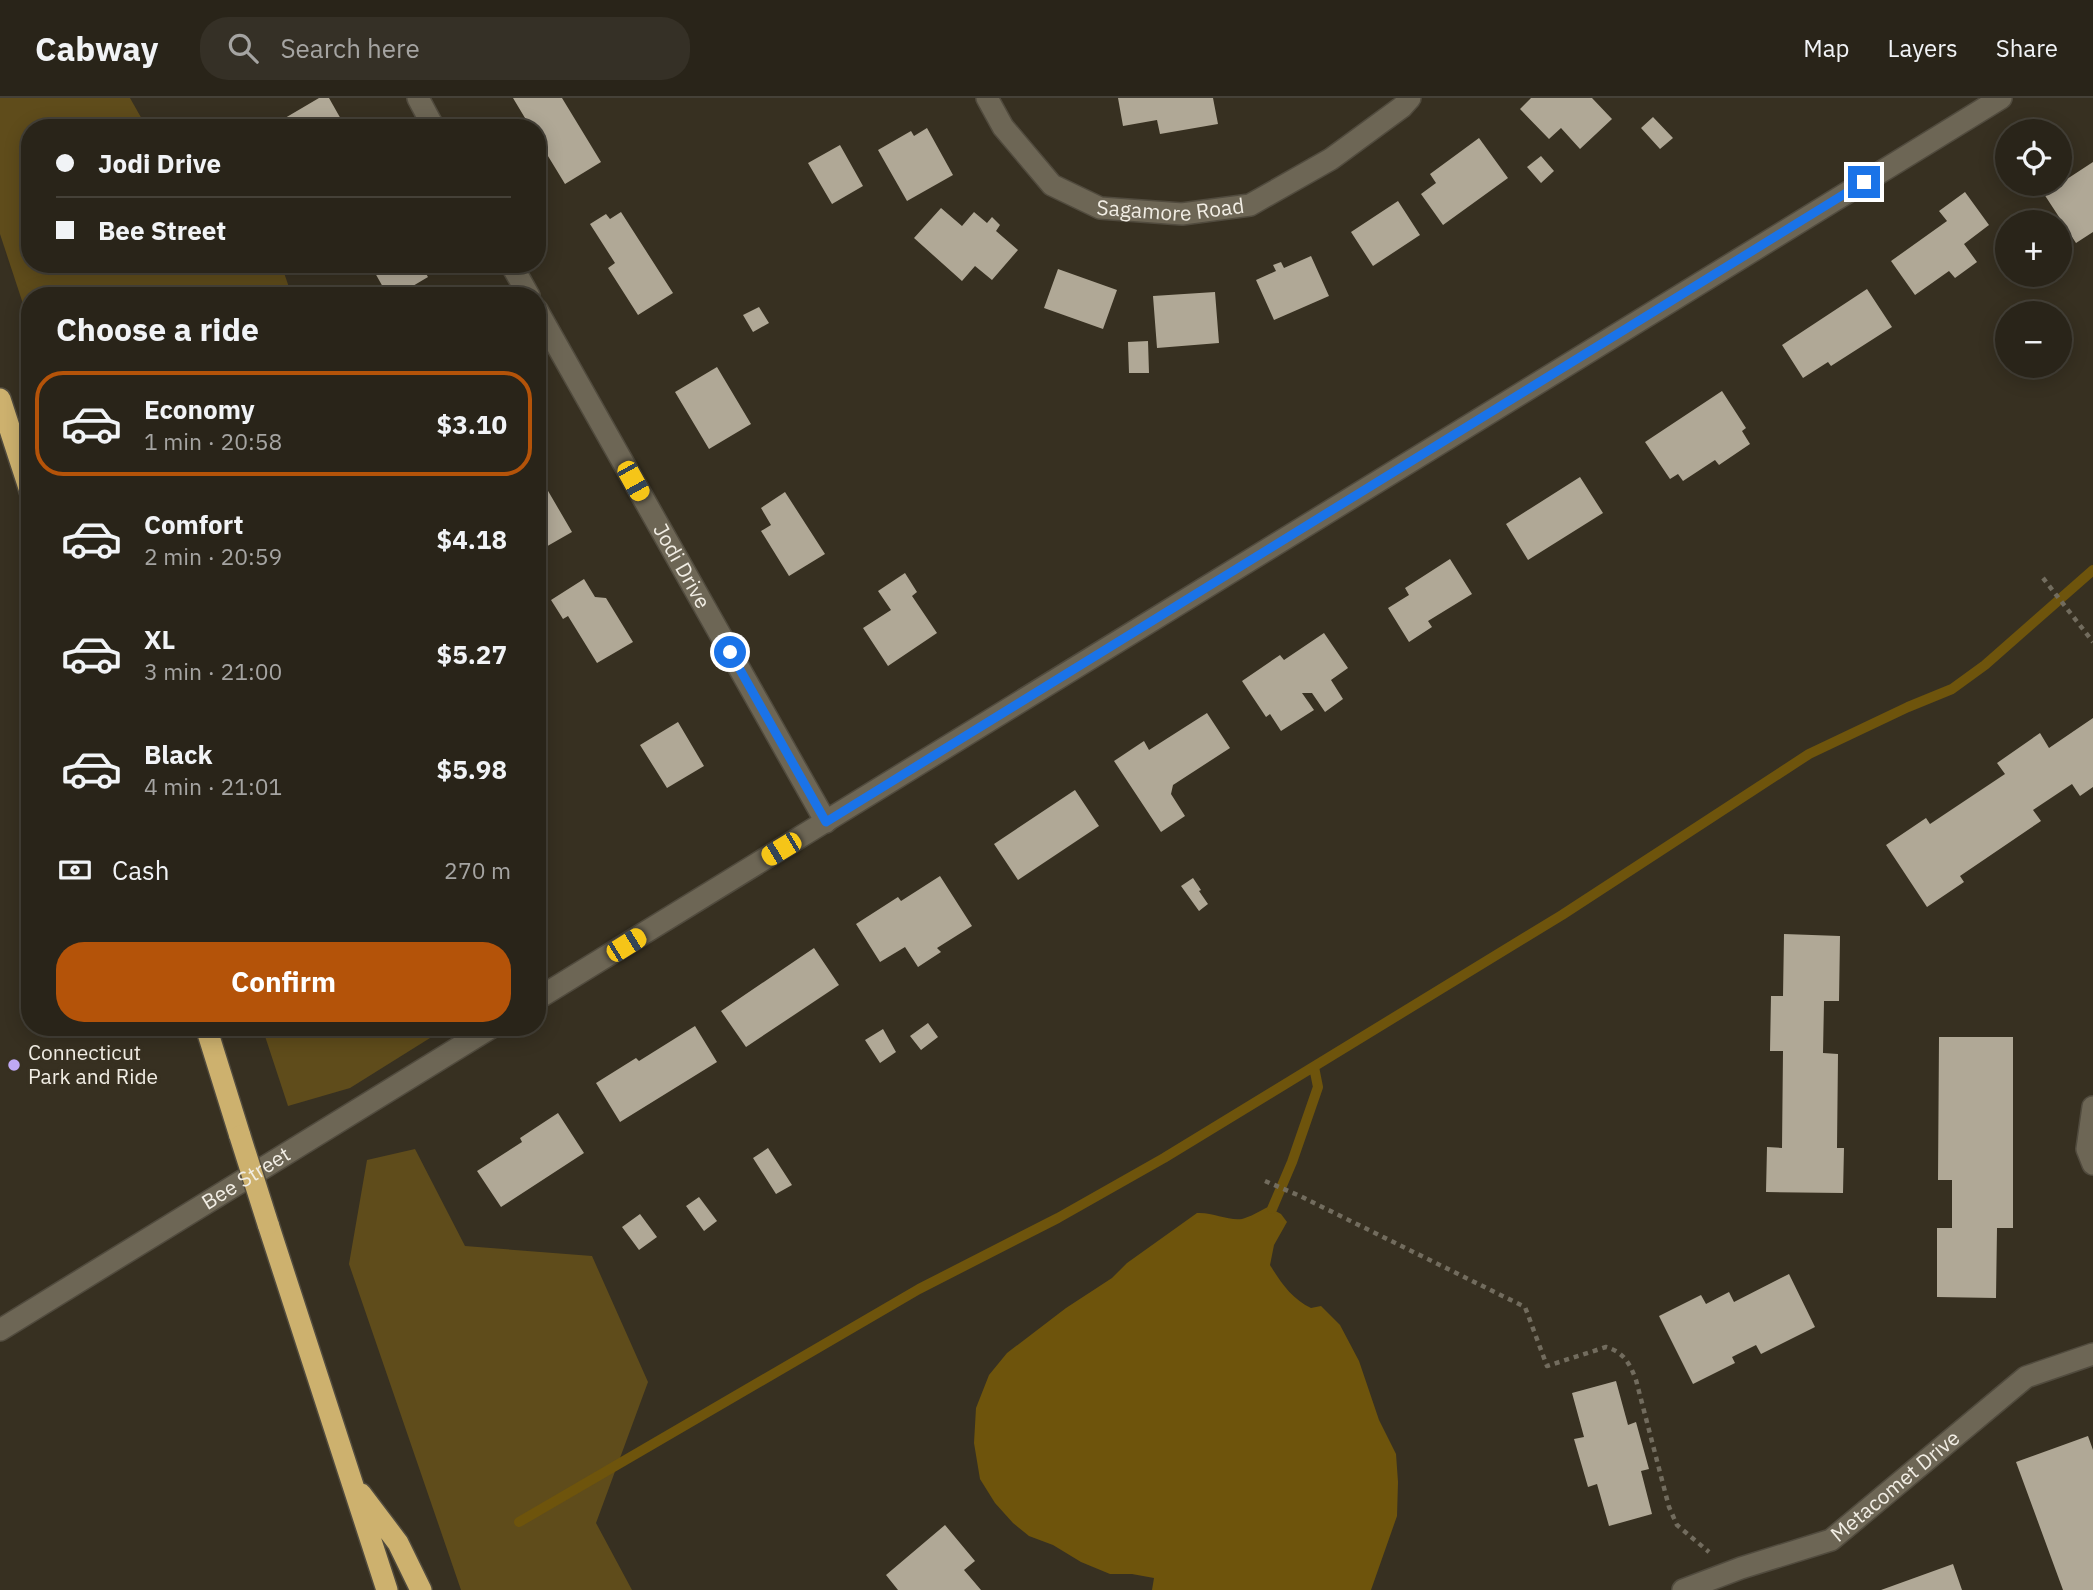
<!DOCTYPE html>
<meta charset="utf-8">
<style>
body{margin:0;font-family:"IBM Plex Sans",sans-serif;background:#353026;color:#f1f3f6;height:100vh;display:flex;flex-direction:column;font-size:26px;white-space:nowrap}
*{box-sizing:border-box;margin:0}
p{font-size:23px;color:#a5a4a2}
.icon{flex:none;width:38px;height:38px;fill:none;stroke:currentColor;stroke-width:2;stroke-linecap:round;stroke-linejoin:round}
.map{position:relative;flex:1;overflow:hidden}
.details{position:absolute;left:21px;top:189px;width:525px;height:749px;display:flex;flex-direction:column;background:#292419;border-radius:28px;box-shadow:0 4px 18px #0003,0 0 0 2px #454138}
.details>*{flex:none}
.hud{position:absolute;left:21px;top:21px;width:525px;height:154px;border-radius:28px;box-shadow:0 4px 18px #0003,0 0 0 2px #454138;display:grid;align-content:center;height:154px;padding:0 35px;background:#292419}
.controls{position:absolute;left:1995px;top:21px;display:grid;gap:14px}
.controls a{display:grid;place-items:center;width:77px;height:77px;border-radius:50%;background:#292419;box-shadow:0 4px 18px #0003,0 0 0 2px #454138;font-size:35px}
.end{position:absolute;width:32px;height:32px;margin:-16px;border:9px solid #1a73e8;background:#fff;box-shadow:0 0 0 4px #fff}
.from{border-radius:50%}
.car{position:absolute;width:21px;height:42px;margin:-21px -10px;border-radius:9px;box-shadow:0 0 5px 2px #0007;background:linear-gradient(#f5c518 24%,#345 0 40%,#f5c518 0 76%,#345 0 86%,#f5c518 0)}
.hud b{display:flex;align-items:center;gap:24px;height:66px;font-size:26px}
.hud b+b{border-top:2px solid #454138}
.hud i{width:18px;height:18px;background:#f1f3f6}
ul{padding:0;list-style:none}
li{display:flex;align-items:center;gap:21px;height:105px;margin:0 14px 10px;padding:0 21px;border:4px solid transparent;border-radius:28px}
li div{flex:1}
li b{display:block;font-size:26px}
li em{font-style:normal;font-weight:700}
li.active{border-color:#b45309}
li>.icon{width:63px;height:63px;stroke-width:1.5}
h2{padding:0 35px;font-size:32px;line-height:84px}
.pay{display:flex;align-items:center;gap:18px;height:77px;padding:0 35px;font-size:26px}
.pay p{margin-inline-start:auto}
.cta{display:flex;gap:14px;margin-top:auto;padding:14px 35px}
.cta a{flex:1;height:80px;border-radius:28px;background:#b45309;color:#fff;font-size:28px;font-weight:700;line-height:80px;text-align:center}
header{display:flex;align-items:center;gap:42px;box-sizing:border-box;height:98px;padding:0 35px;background:#292419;border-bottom:2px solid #454138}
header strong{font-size:33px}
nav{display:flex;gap:38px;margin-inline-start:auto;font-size:24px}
.search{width:490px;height:63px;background:#353026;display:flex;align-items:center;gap:18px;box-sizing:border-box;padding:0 24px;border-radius:28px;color:#a5a4a2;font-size:26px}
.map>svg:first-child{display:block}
.green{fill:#5f4c1b}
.water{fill:#6e540c}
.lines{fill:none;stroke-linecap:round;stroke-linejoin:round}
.stream{stroke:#6e540c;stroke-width:10}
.building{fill:#b0a896}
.minor-casing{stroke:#514b3e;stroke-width:24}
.highway-casing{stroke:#514b3e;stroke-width:24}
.path{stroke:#726c5e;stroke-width:4.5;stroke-dasharray:5 5;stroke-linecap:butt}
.minor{stroke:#6d6655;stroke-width:21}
.highway{stroke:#cdb16e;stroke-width:21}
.highway-bridge-casing{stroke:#514b3e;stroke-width:24;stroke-linecap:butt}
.highway-bridge{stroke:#cdb16e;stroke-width:21}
.route{stroke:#1a73e8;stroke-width:9}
.poi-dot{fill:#bfa9f4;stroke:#373021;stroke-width:2.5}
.labels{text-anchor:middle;stroke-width:7;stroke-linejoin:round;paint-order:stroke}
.street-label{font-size:21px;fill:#f1ede4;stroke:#373021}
.poi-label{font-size:21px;fill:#f1ede4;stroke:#373021;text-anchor:start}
</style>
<header>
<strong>Cabway</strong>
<div class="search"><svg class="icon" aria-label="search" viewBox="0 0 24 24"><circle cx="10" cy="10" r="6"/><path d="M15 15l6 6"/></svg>Search here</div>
<nav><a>Map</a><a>Layers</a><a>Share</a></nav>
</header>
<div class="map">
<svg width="2093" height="1492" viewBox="0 0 2093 1492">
<rect width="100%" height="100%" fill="#373021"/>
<path class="green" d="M 0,0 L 130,0 L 147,30 L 30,30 L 30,166 L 281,166 L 292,198 L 30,198 L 30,227 L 0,136 Z
M 262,929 L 435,929 L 438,935 L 350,990 L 288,1008 Z
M 415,1051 L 465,1148 L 592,1158 L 648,1284 L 596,1425 L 632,1492 L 461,1492 L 349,1166 L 367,1062 Z"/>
<path class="water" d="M 1268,1109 L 1281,1116 L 1287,1124 L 1274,1147 L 1270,1167 C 1281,1185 1292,1201 1311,1210 L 1321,1208 L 1340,1227 L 1359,1263 L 1379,1322 L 1396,1356 L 1398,1384 L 1397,1418 L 1371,1492 L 1152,1492 L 1154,1480 L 1132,1476 L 1110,1476 L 1081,1464 L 1053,1447 L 1029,1438 L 1013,1425 L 995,1405 L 980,1381 L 974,1345 L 976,1310 L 989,1277 L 1007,1255 L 1066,1210 L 1112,1180 L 1127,1165 L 1197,1115 C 1213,1114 1228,1123 1242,1121 C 1250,1119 1260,1113 1268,1109 Z"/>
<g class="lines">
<path class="stream" d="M 1272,1111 L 1292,1064 L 1318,989 L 1314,969
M 519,1424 L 919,1191 L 1058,1120 L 1164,1060 L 1562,817 L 1809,656 L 1908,609 L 1952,591 L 1985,567 L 2093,472"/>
</g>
<path class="building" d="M 319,0 L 329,0 L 346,30 L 290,30 L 285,20 Z
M 513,0 L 562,0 L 601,64 L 565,86 L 537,40 L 537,30 L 531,30 Z
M 1118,0 L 1213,0 L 1218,26 L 1160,36 L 1157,22 L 1123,28 Z
M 1531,0 L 1592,0 L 1612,21 L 1580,51 L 1561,30 L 1549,41 L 1520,11 Z
M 1653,19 L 1673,40 L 1660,51 L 1641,30 Z
M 927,30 L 953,77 L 907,103 L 878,52 L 911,33 L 914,38 Z
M 1479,40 L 1508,80 L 1443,127 L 1421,96 L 1436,85 L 1430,76 Z
M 840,47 L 863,88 L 832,106 L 808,65 Z
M 1541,58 L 1554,73 L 1541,85 L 1527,69 Z
M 2093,64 L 2093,134 L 2076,145 L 2044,96 Z
M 1965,94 L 1989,127 L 1964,146 L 1977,164 L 1955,180 L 1949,173 L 1915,197 L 1891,163 L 1947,123 L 1939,113 Z
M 1398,103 L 1420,137 L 1373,168 L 1351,134 Z
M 941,110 L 962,128 L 974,114 L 987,125 L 992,119 L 1000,127 L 996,133 L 1018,152 L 992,182 L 975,168 L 962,183 L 914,140 Z
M 621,114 L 673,195 L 638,217 L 608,170 L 615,165 L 590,126 L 606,116 L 610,121 Z
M 1311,158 L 1329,198 L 1274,222 L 1256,182 L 1276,173 L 1273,167 L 1281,164 L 1284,170 Z
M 370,166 L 420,166 L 428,179 L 396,198 L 388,198 Z
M 1058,171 L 1117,192 L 1103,231 L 1044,210 Z
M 1867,191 L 1892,229 L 1831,268 L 1828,264 L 1803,280 L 1782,247 Z
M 1215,194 L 1219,245 L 1157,250 L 1153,198 Z
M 759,209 L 769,225 L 753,234 L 743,217 Z
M 1148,243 L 1149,275 L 1129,275 L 1128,244 Z
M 717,269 L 751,326 L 709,351 L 675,294 Z
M 1722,293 L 1746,330 L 1742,333 L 1750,346 L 1719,367 L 1715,362 L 1683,383 L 1678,376 L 1670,381 L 1645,344 Z
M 537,374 L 572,434 L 537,454 Z
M 1580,379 L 1603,415 L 1528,462 L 1506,426 Z
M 785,394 L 825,456 L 789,478 L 761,433 L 771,427 L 761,410 Z
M 1450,461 L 1472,496 L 1428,523 L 1432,529 L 1409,544 L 1388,510 L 1409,497 L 1405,490 Z
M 905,475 L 917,494 L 912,498 L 937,535 L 888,568 L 863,530 L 891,512 L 878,493 Z
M 584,481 L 595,499 L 606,500 L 633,544 L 597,565 L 568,518 L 563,521 L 551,502 Z
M 1324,535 L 1348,570 L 1331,582 L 1343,601 L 1325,614 L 1312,595 L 1302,595 L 1314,612 L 1281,633 L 1270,616 L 1266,619 L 1242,583 L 1280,557 L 1284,562 Z
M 1207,615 L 1230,650 L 1173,687 L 1171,696 L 1185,718 L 1161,734 L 1114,663 L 1144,643 L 1149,652 Z
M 2093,620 L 2093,689 L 2080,698 L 2072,686 L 2033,712 L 2041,723 L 1960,778 L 1964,784 L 1927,809 L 1886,747 L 1926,720 L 1930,726 L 2005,676 L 1997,665 L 2040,635 L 2049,650 Z
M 678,624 L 704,668 L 667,690 L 640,647 Z
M 1075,692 L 1099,728 L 1018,782 L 994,746 Z
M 940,778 L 972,828 L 937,850 L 941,854 L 918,869 L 905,849 L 880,864 L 856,826 L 898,799 L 901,803 Z
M 1193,780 L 1201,792 L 1199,793 L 1208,806 L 1199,813 L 1181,788 Z
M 1784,836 L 1840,838 L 1839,903 L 1824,903 L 1823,955 L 1838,956 L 1837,1050 L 1844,1050 L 1843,1095 L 1766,1094 L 1767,1049 L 1782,1050 L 1783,953 L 1770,953 L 1771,898 L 1783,898 Z
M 814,850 L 839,887 L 746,949 L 721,913 Z
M 928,925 L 938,939 L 921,952 L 910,938 Z
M 695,928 L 717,964 L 620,1024 L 596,985 L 636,960 L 639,963 Z
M 883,931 L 896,954 L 880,965 L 865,942 Z
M 1939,939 L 2013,939 L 2013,1130 L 1997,1130 L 1996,1200 L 1937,1199 L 1937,1130 L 1952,1130 L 1952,1082 L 1938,1082 Z
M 558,1015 L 584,1055 L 501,1109 L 477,1073 L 522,1044 L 520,1040 Z
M 768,1050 L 792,1087 L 776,1096 L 753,1060 Z
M 699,1099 L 717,1123 L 704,1133 L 686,1108 Z
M 640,1116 L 657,1139 L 639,1152 L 622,1129 Z
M 1789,1176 L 1815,1229 L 1761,1256 L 1756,1247 L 1732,1259 L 1735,1265 L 1693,1286 L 1659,1218 L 1701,1197 L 1706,1206 L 1729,1194 L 1734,1204 Z
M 1616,1283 L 1628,1327 L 1636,1324 L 1649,1371 L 1641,1373 L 1652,1416 L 1609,1428 L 1597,1386 L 1588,1389 L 1574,1341 L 1584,1339 L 1572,1295 Z
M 2088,1338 L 2093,1352 L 2093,1492 L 2063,1492 L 2016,1364 Z
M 945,1427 L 975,1463 L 964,1472 L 981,1492 L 898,1492 L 886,1477 Z
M 1953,1466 L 1962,1492 L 1881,1492 Z"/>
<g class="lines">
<defs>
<g id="minor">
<path d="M 418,0 L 434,30"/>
<path id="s1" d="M 987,0 L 1003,29 L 1052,87 L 1100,110 L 1182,116 L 1250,107 L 1331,61 L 1402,9 L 1410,0"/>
<path d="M 511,166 L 529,198"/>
<path id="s2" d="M 537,212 L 826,724"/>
<path d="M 537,901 L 2001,0"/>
<path d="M 2093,1009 L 2087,1051 L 2093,1066"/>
<path id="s3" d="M 0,1232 L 492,929"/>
<path id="s4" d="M 1683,1492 L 1741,1470 L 1831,1442 L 2026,1279 L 2093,1256"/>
</g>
<path id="highway" d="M 0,301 L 30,393
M 206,929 L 240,1038
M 268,1126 L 387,1492
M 361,1396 L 398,1445 L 421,1492"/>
</defs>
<use href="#minor" class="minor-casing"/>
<use href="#highway" class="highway-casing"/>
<path class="path" d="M 2043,480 L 2093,544
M 1265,1083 L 1300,1098 L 1525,1209 L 1547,1268 L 1606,1249 C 1624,1254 1630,1266 1636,1282 L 1669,1409 L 1677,1427 L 1709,1454"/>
<use href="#minor" class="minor"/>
<use href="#highway" class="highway"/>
<defs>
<path id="highway-bridge" d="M 240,1038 L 268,1126"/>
</defs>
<use href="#highway-bridge" class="highway-bridge-casing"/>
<use href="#highway-bridge" class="highway-bridge"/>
</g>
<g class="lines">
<path class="route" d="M 730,554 L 826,724 L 1864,84"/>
</g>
<circle class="poi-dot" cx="14" cy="967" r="7"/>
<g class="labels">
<g class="street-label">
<text dy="7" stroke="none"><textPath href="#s1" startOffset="233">Sagamore Road</textPath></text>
<text dy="7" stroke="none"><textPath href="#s2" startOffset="294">Jodi Drive</textPath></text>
<text dy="7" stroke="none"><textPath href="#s3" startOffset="289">Bee Street</textPath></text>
<text dy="7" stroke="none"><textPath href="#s4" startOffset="240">Metacomet Drive</textPath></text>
</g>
<g class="poi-label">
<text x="28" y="962">Connecticut<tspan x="28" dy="24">Park and Ride</tspan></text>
</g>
</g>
</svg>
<div class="controls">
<a><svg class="icon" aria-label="locate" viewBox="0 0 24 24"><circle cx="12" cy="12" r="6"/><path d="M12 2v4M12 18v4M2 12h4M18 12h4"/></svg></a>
<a>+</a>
<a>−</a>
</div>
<i class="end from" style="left:730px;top:554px"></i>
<i class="end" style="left:1864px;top:84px"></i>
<i class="car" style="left:633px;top:383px;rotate:151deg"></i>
<i class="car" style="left:781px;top:751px;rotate:239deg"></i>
<i class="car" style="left:626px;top:847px;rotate:58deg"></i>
<div class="hud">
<b><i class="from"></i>Jodi Drive</b>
<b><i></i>Bee Street</b>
</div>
<section class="details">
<h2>Choose a ride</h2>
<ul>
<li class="active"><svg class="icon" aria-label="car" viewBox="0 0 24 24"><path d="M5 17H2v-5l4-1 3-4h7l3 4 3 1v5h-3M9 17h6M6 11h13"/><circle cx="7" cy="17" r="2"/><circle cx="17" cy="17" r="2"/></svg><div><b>Economy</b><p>1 min · 20:58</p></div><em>$3.10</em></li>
<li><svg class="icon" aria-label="car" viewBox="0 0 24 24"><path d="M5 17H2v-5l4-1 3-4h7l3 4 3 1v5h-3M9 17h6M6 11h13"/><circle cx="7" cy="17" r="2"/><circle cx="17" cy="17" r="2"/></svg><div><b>Comfort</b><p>2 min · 20:59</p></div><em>$4.18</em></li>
<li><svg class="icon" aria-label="car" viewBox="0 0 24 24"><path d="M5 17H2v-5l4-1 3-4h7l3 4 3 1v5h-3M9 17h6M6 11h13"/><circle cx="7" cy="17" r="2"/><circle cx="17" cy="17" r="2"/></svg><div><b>XL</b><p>3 min · 21:00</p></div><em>$5.27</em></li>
<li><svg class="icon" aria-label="car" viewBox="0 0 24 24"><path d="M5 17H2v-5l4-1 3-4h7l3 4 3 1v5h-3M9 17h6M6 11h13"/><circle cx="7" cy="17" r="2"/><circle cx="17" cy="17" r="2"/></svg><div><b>Black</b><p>4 min · 21:01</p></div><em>$5.98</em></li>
</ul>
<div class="pay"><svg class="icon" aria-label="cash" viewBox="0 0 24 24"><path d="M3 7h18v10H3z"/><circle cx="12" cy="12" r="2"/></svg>Cash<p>270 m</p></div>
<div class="cta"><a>Confirm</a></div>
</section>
</div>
